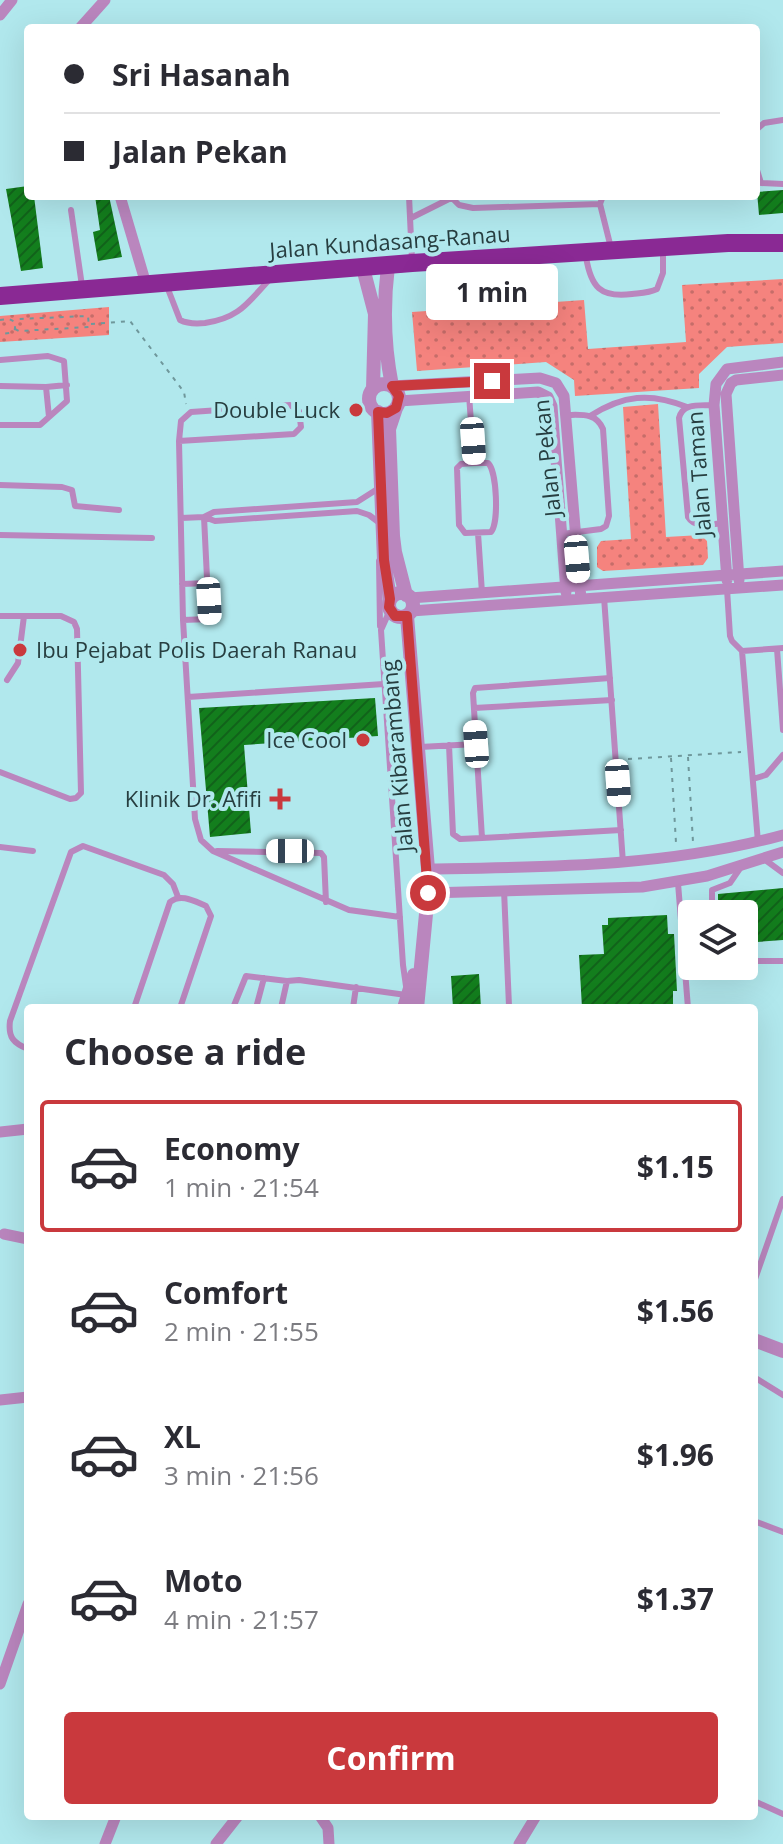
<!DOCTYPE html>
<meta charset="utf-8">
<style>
body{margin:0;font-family:"Open Sans",sans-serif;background:#f7f7f7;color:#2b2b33;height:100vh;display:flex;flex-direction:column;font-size:30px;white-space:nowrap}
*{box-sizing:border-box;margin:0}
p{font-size:26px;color:#7c7c81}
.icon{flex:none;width:44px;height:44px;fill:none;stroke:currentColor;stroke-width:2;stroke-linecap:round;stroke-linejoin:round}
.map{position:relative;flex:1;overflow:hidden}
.sheet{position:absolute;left:24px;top:1004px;width:734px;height:816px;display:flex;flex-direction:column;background:#fff;border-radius:8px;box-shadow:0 8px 32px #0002}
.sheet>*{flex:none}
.top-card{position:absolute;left:24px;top:24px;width:736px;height:176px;border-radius:8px;box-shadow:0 8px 32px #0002;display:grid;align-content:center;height:176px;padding:0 40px;background:#fff}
.tools{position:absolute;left:678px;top:900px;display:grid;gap:16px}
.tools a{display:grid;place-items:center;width:80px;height:80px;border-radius:8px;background:#fff;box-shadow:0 8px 32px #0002;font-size:40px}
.end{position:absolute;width:36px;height:36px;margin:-18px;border:10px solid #c9393d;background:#fff;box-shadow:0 0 0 4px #fff}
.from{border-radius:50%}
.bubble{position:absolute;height:56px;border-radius:8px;background:#fff;box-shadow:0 8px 32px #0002;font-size:26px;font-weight:700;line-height:56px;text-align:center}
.car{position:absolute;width:24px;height:48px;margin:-24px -12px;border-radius:10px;box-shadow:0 0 6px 2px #0007;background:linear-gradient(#fff 24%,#345 0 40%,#fff 0 76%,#345 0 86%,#fff 0)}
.top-card b{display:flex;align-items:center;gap:28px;height:76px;font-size:30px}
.top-card b+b{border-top:2px solid #e1e1e2}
.top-card i{width:20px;height:20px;background:#2b2b33}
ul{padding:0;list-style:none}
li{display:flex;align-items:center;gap:24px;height:132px;margin:0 16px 12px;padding:0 24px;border:4px solid transparent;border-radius:8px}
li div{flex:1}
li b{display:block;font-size:30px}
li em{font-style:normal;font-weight:700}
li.on{border-color:#c9393d}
li>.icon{width:72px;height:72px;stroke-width:1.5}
h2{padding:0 40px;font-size:36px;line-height:96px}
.cta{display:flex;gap:16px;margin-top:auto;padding:16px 40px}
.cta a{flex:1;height:92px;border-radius:8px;background:#c9393d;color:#fff;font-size:32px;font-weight:700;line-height:92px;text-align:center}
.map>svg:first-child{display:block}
.green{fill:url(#green-dots)}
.building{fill:url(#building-hatch)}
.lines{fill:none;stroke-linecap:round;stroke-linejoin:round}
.path{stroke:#6f979b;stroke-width:2;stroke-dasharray:4 6;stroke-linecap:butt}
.service{stroke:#ba86be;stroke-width:6}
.minor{stroke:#ba86be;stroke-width:11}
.tertiary{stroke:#ba86be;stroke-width:14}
.trunk{stroke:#8a2994;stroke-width:18}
.route{stroke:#c9393d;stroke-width:10}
.poi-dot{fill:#c9393d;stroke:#b1e8ed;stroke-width:3}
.labels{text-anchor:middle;stroke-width:8;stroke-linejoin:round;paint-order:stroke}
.street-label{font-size:22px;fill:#273e40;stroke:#b1e8ed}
.poi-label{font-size:22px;fill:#273e40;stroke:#b1e8ed;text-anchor:end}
</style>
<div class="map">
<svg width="783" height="1844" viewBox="0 0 783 1844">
<defs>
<pattern id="green-dots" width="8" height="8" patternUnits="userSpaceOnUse" patternTransform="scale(2)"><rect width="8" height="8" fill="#f5837e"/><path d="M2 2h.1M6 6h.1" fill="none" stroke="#c66d69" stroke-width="1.8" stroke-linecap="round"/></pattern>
<pattern id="building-hatch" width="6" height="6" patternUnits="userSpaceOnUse" patternTransform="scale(2)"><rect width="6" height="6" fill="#137e1d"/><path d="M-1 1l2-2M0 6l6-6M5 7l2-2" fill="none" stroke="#11631a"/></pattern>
</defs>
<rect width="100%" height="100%" fill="#b1e8ed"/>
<path class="green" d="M 783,279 L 783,343 L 727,347 L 699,374 L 699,388 L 575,396 L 574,380 L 546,362 L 417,371 L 412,312 L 584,300 L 588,349 L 686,342 L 682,285 Z
M 109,307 L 109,335 L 0,342 L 0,316 Z
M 658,404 L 666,537 L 701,535 L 707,541 L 708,558 L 703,565 L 603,571 L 597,567 L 597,547 L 601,541 L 631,539 L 623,407 Z"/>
<path class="building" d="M 28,186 L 28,196 L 34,196 L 43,268 L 21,271 L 6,189 Z
M 783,190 L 783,213 L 759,215 L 757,192 Z
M 95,196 L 109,196 L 122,257 L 98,261 L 93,232 L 100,230 Z
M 487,236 L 487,246 L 455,248 L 455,238 Z
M 375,698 L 378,736 L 244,745 L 251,833 L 210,837 L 199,708 Z
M 783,888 L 783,940 L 744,943 L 744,914 L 718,914 L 718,894 Z
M 667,915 L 668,934 L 674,934 L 677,991 L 673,991 L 673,1007 L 582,1008 L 579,955 L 604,954 L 602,925 L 608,925 L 608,918 Z
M 479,974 L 481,1008 L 453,1008 L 451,976 Z"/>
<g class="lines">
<path class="path" d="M 0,320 L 9,319 L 15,322 L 15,329 L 10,333 L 0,334
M 91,324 L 130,321 L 184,392 L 186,404
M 15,329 L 19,331 L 89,327 L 88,316 L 18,319 L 15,322
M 688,757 L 693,842
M 671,758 L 676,843
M 628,759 L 741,752"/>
<path class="service" d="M 756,130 L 764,123 L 783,120
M 756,167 L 761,183 L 783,184
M 409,196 L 412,260
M 450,196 L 459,205 L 473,208 L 600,204
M 603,196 L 600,204 L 611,248
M 71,210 L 82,286
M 411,218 L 451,198
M 586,257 C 591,287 600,298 632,294 C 641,293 649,293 657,289 L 663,273 L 663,250
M 166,284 L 180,320 C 188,324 196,324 205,323 C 240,318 248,302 271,278
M 0,360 L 48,356 L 64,361 L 67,401 L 49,417
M 0,386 L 46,387 L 49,417 L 40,425 L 0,425
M 46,387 L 67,385
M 469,395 L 474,463
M 290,405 L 299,411 L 301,427 L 294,434 L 179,441 L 181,421 L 191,412 Z
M 714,405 C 700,406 683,402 679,418 L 688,517 C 695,529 712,524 724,523
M 590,416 C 623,395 650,392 687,407
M 179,441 L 183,620 L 195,819 L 201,840 L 213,851 L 349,910 L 400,917
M 474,463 L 488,463 C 497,471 499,523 491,532 L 465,533 L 459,525 L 457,468 L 461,464 Z
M 0,485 L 62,487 L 72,490 L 75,506 L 119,510
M 204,517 L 214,512 L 357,502 L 379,488
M 181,518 L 204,517 L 215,521 L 357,511 L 369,515 L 381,524
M 478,533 L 482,593
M 562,534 L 601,529 L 606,526 L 609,516 L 603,429 C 596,412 581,415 565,415
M 0,535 L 152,538
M 379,561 L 380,626
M 182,584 L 208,583
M 727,589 L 730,636 L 732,641 L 742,651 L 758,842
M 604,597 L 623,863
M 390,610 L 381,630 L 403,965 L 406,986
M 0,616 L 61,616 L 74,622 L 77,629 L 81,793 L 76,798 L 70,799 L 0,772
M 183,620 L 209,619 L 204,517
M 777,649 L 783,730
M 742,651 L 783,648
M 610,678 L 475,688 L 473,693 L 482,838 L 621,830
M 7,680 L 18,663 L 24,616
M 188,697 L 384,684
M 474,708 L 612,700
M 449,745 L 453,834 L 460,839 L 482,838
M 420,747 L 476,744
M 753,779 L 766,775 L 783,755
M 0,847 L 33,851
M 217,851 L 321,853 L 324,857 L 326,902
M 764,859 L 783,873
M 678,883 L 688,1008
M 504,890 L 509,1006
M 712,914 L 712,890 L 730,883 L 741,867
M 744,961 L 783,961
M 134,1008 L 170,902 C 181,893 194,901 206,906 L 211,916 L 180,1008
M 233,1008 L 246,976 L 287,981 L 299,980 L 406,995
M 256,1008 L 264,978
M 281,1008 L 287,981
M 353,1008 L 356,987
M 28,1049 C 13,1043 8,1037 10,1021 L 71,852 L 83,846 L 164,875 L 173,884 L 178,897
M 754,1282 L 783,1199
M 754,1377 L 783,1395
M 754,1521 L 783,1532
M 754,1801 L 783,1814"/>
<path class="minor" d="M 0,15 L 12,0
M 80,28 L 105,0
M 120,196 L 146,284
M 392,386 L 540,378 L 556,383 L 564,396 L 581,599
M 399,401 L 538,392 L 548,397 L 552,406 L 566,592
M 727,580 L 714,405 L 716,384 L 727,369 L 783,362
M 739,580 L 726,394 L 731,383 L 736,380 L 783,375
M 410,598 L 783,571
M 411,611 L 783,585
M 428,869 C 548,867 667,867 783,835
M 428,893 L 642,887 L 707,876 L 783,852
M 0,1132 L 28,1129
M 4,1234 L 28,1239
M 0,1400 L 28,1397
M 0,1684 L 28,1604
M 320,1816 L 328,1828 L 329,1844
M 105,1844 L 116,1816
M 216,1844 L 238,1816
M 519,1844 L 536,1816"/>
<path class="tertiary" d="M 388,266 C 383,306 384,346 392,386
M 363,268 L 375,314 L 373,389
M369 399a15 15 0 1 1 30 0a15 15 0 1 1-30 0Z
M 396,408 L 389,429 L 393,536 L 395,552 L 406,595
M 378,412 L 384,560 L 390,599
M389 605a12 12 0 1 1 24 0a12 12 0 1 1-24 0Z
M 407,616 L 428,869 L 428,893 L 417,1008
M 404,1008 L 414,975
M 754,1340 L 783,1351"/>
<path class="trunk" d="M 0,296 L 412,263 L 728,243 L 783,243"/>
</g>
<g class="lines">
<path class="route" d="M 428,893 L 407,616 L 395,616 L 389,607 L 390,599 L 384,560 L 378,412 L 387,413 L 396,408 L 399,396 L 392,386 L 492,381"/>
</g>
<g class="poi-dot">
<circle cx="356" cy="410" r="8"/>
<circle cx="20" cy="650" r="8"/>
<circle cx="363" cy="740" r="8"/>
<path d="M276 787h8v8h8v8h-8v8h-8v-8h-8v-8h8z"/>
</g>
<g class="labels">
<g class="street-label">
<text transform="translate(390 242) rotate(-4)" y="8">Jalan Kundasang-Ranau</text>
<text transform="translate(547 458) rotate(-96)" y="8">Jalan Pekan</text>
<text transform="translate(699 474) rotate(-94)" y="8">Jalan Taman</text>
<text transform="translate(397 756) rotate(-95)" y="8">Jalan Kibarambang</text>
</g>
<g class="poi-label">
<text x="340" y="418">Double Luck</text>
<text x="36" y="658" text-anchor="start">Ibu Pejabat Polis Daerah Ranau</text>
<text x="347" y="748">Ice Cool</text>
<text x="262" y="807">Klinik Dr. Afifi</text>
</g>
</g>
</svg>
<div class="tools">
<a><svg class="icon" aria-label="layers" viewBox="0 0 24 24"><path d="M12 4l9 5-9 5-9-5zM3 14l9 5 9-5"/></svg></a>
</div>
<i class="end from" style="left:428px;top:893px"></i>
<i class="end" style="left:492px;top:381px"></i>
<div class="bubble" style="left:426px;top:264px;width:132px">1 min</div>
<i class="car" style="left:473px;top:441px;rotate:176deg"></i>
<i class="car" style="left:577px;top:559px;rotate:175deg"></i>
<i class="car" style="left:209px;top:601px;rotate:177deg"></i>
<i class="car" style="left:476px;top:744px;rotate:356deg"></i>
<i class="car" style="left:618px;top:783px;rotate:176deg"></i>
<i class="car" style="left:290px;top:851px;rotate:270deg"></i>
<div class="top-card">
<b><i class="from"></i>Sri Hasanah</b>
<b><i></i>Jalan Pekan</b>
</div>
<section class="sheet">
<h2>Choose a ride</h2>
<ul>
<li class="on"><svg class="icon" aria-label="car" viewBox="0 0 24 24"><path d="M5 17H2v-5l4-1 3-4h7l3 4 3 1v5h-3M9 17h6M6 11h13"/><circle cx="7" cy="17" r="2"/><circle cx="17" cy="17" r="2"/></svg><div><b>Economy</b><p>1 min · 21:54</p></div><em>$1.15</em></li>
<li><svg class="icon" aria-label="car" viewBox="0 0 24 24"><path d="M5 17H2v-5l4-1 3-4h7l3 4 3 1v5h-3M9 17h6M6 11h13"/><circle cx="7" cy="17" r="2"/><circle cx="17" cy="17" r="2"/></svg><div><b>Comfort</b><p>2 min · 21:55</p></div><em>$1.56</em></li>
<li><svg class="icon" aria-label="car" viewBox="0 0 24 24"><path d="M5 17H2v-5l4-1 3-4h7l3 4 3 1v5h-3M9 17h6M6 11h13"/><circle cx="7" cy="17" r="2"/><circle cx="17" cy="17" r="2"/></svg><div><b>XL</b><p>3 min · 21:56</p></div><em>$1.96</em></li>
<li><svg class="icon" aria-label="car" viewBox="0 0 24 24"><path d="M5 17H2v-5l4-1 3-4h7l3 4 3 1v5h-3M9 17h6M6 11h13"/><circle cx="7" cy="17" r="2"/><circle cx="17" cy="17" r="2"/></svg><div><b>Moto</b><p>4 min · 21:57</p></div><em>$1.37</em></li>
</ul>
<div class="cta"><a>Confirm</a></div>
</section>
</div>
